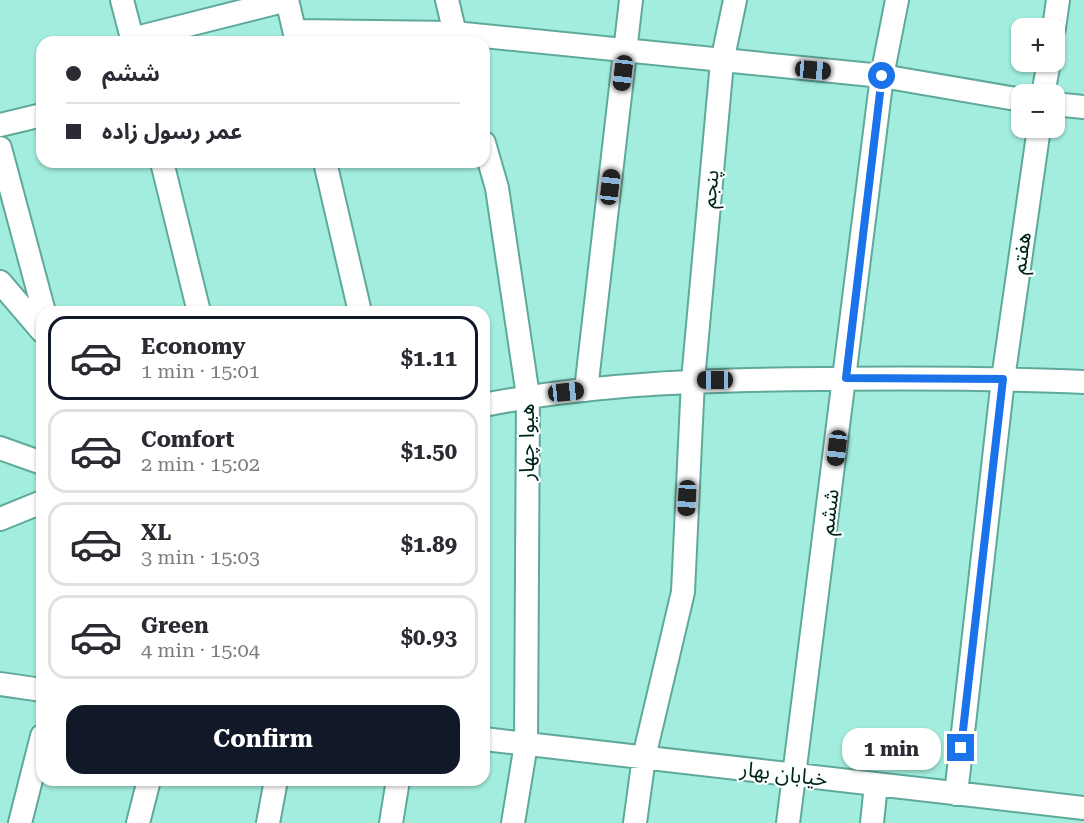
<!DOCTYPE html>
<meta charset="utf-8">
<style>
body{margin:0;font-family:"Roboto Serif","Noto Sans Arabic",serif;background:#f2f2f3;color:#2b2b33;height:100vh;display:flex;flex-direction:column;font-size:22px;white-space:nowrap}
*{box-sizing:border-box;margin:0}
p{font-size:20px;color:#7c7c81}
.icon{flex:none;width:33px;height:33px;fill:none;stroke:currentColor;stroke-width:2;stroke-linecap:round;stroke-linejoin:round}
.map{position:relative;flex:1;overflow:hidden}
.details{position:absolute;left:36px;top:306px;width:454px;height:480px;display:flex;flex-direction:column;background:#fff;border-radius:18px;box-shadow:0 2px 4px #0004}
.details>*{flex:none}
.banner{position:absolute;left:36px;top:36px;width:454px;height:132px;border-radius:18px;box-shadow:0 2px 4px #0004;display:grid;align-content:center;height:132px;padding:0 30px;background:#fff}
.tools{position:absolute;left:1011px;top:18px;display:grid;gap:12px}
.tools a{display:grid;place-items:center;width:54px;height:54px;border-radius:12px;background:#fff;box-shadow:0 2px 4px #0004;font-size:30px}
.end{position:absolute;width:27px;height:27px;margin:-14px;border:8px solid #1a73e8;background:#fff;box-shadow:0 0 0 3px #fff}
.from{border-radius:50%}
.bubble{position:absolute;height:42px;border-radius:18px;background:#fff;box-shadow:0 2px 4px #0004;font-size:20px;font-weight:700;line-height:42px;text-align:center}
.car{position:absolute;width:18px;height:36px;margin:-18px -9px;border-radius:8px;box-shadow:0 0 4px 2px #0007;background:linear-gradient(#222 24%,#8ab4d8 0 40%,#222 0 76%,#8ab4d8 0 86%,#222 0)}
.banner b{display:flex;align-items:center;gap:21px;height:57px;font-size:22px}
.banner b+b{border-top:2px solid #e1e1e2}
.banner i{width:15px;height:15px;background:#2b2b33}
ul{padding:10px 0 0;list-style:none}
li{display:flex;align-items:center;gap:18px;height:84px;margin:0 12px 9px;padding:0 18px;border:3px solid #e1e1e2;border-radius:18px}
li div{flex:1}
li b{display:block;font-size:22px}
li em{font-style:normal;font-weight:700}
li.selected{border-color:#111827}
li>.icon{width:54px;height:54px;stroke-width:1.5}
.button{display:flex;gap:12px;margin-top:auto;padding:12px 30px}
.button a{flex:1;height:69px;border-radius:18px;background:#111827;color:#fff;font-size:24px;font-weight:700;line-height:69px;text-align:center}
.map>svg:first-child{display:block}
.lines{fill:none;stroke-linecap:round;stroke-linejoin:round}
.street-casing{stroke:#5fa99a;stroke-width:26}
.street{stroke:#fff;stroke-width:22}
.route{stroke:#1a73e8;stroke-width:8}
.labels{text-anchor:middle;stroke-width:4.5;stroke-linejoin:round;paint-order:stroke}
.street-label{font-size:21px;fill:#01201a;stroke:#f8fffd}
</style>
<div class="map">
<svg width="1084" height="823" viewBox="0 0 1084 823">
<rect width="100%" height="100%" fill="#a2eddd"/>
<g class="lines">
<defs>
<path id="street" d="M 122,0 L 133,42
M 447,0 L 457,42
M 1054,28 L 1058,0
M 295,31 L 454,33 L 882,76 L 1022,100
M 132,39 L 287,0 L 297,42
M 1043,94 L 1049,62
M 1054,104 L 1084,107
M 0,125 L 42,115
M 484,143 L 497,188 L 528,396 L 526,744 L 513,823
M 0,148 L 44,312
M 162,162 L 199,312
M 325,162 L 360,312
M 0,282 L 42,331
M 586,390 L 631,0
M 484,405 C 595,383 708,380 820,379 C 908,378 996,378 1084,382
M 0,448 L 42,463
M 0,519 L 42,502
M 0,684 L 42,690
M 484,739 L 1084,808
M 956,794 L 1003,379 L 1039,128
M 20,823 L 42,736
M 138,823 L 149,780
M 268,823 L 276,780
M 391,823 L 398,780
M 635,823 L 644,757 L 683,592 L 693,380 L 722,62 L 735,0
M 788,823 L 882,76 L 897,0
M 872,823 L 876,784"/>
</defs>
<use href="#street" class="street-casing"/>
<use href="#street" class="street"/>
</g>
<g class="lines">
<path class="route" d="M 882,76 L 846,378 L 1003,379 L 961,748"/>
</g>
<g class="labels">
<g class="street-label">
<text transform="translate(710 189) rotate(-85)" y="7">پنجم</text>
<text transform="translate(1021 253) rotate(-82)" y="7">هفتم</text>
<text transform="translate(527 442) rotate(-90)" y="7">هیوا چهار</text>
<text transform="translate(829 512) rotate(-83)" y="7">ششم</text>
<text transform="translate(784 774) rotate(7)" y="7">خیابان بهار</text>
</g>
</g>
</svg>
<div class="tools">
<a>+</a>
<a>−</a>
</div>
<i class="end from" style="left:882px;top:76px"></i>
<i class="end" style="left:961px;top:748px"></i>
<div class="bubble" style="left:842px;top:728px;width:99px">1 min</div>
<i class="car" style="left:813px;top:70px;rotate:95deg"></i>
<i class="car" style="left:623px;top:73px;rotate:187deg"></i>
<i class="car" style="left:610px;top:187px;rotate:7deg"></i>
<i class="car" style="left:715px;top:380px;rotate:270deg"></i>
<i class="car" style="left:566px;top:392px;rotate:84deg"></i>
<i class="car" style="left:837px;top:448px;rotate:187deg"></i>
<i class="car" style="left:687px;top:498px;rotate:183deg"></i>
<div class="banner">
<b><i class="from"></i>ششم</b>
<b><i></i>عمر رسول زاده</b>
</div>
<section class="details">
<ul>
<li class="selected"><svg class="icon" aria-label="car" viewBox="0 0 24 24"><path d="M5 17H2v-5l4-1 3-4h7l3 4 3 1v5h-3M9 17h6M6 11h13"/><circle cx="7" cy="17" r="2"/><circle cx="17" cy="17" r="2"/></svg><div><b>Economy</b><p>1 min · 15:01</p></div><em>$1.11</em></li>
<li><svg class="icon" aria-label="car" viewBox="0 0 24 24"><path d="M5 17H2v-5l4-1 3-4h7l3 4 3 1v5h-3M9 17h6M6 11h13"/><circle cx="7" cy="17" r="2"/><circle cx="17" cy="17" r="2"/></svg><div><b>Comfort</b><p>2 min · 15:02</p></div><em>$1.50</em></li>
<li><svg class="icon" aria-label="car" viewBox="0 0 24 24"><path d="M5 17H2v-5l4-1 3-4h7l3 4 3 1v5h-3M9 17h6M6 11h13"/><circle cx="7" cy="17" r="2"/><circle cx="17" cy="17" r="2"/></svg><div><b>XL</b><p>3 min · 15:03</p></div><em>$1.89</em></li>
<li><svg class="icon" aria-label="car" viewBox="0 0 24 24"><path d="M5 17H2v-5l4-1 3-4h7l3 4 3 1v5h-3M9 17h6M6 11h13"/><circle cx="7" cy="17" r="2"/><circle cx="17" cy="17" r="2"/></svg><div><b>Green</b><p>4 min · 15:04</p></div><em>$0.93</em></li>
</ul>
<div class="button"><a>Confirm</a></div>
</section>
</div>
